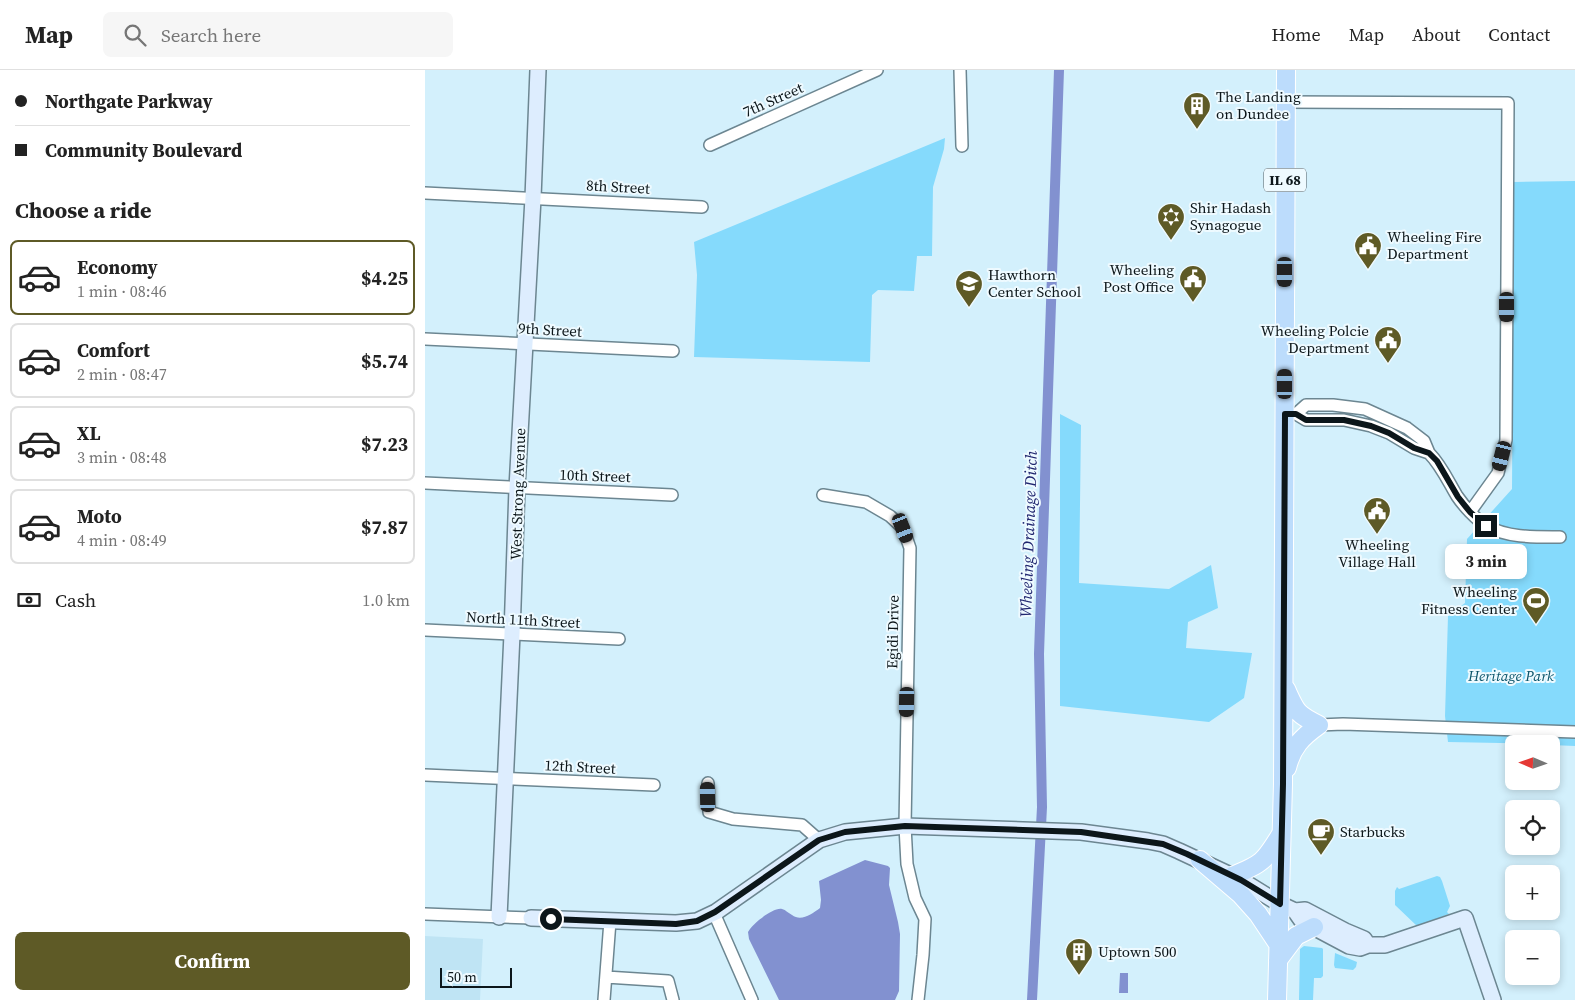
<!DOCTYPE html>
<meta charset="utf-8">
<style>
body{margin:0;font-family:"Source Serif 4",serif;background:#f6f6f6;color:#222;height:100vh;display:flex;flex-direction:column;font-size:19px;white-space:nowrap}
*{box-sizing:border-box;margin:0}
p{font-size:16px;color:#767676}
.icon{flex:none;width:28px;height:28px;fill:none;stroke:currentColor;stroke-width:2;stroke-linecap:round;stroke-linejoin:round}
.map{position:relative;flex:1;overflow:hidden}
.details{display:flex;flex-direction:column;background:#fff;width:425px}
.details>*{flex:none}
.hud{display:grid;align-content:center;height:110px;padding:0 15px;background:#fff}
.needle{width:32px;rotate:272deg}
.controls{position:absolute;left:1080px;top:665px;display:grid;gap:10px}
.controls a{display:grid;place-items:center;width:55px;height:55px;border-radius:8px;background:#fff;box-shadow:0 2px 8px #0003;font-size:25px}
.scale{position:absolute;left:15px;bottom:12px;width:72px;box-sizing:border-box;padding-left:5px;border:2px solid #0c161a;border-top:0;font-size:14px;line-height:18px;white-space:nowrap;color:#0c161a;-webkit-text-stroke:4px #eefaff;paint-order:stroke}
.end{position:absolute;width:22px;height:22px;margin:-11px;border:6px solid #0c161a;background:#fff;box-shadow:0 0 0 2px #fff}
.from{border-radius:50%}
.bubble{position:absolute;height:35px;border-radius:8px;background:#fff;box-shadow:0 2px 8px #0003;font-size:16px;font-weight:700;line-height:35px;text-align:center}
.car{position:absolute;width:15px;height:30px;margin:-15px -8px;border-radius:6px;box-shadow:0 0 4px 1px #0007;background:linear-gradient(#222 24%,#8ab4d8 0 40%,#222 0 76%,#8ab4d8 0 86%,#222 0)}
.hud b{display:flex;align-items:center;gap:18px;height:48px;font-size:19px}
.hud b+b{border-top:1px solid #e0e0e0}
.hud i{width:12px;height:12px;background:#222}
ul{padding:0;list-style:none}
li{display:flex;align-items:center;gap:15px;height:75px;margin:0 10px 8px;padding:0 5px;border:2px solid #e0e0e0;border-radius:8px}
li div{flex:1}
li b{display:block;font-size:19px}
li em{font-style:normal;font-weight:700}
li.selected{border-color:#5e5a26}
li>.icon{width:45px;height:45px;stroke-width:1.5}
h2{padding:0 15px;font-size:22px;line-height:60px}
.pay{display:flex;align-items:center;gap:12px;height:55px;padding:0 15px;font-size:19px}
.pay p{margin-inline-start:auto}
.action{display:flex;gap:10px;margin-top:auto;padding:10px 15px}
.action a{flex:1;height:58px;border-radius:8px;background:#5e5a26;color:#fff;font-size:20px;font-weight:700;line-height:58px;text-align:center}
header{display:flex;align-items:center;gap:30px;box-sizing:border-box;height:70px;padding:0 25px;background:#fff;border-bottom:1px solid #e0e0e0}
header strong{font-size:24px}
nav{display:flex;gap:28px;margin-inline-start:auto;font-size:18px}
.search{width:350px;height:45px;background:#f6f6f6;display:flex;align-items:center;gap:12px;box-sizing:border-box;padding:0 18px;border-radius:8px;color:#767676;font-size:19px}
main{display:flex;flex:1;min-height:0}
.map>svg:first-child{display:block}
.built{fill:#bfe4f4}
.green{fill:#85dafc}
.water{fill:#8291d0}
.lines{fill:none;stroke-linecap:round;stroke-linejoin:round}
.canal{stroke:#8291d0;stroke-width:10}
.street-casing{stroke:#6c8691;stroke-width:14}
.secondary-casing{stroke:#6c8691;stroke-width:18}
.primary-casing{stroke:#fff;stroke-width:20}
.street{stroke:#fff;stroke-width:11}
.secondary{stroke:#ddedfe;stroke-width:15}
.primary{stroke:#bcdcfc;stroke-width:18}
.route{stroke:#0c161a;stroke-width:6}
.labels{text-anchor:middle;stroke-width:4;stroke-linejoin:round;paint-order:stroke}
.shield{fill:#eefaff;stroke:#505a5f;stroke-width:1}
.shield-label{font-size:14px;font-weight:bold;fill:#0c161a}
.poi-label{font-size:15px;fill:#0c161a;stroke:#eefaff;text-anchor:start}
.street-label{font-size:15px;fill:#0c161a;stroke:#eefaff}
.park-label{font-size:15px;font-style:italic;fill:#0a546b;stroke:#eefaff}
.water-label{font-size:16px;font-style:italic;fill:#20266f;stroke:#eefaff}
</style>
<header>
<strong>Map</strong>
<div class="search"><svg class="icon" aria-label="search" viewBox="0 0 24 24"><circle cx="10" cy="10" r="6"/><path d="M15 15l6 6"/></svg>Search here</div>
<nav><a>Home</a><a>Map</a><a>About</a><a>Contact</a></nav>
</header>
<main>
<section class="details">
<div class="hud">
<b><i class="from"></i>Northgate Parkway</b>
<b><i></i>Community Boulevard</b>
</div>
<h2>Choose a ride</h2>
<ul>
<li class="selected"><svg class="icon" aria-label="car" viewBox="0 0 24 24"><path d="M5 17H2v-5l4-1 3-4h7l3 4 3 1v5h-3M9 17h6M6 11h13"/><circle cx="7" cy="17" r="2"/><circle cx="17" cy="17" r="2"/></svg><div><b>Economy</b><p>1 min · 08:46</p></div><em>$4.25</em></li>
<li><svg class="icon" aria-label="car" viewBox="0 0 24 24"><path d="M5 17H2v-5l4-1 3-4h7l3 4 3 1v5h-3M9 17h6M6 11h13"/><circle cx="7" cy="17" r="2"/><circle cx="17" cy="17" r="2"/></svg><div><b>Comfort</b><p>2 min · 08:47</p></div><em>$5.74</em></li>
<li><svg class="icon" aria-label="car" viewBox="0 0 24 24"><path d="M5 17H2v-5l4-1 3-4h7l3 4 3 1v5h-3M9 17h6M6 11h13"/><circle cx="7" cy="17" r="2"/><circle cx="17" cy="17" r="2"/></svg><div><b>XL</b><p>3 min · 08:48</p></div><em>$7.23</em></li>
<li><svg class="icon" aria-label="car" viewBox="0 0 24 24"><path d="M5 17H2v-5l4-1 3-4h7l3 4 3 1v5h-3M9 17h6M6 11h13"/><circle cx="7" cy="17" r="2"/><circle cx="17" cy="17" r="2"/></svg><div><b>Moto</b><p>4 min · 08:49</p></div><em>$7.87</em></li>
</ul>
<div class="pay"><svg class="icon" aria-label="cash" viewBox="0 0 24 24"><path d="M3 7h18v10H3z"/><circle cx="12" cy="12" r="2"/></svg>Cash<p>1.0 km</p></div>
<div class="action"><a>Confirm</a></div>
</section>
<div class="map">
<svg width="1150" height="930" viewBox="0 0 1150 930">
<rect width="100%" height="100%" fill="#d3f0fc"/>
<path class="built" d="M 0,866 L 58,869 L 55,930 L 0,930 Z"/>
<path class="green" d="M 520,68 L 519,79 L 508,117 L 507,186 L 492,186 L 489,221 L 453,220 L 447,225 L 445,292 L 269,287 L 272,205 L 269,172 Z
M 1150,111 L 1150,676 L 1126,675 L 1126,674 L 1023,672 L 1020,646 L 1023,546 L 1040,533 L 1042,469 L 1087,419 L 1089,112 Z
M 635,344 L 656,355 L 654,513 L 744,519 L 786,495 L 793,538 L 763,552 L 761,578 L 827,583 L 819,628 L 784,652 L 635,636 Z
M 1012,806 L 1015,807 L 1017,811 L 1025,836 L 1022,842 L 1024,844 L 992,856 L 970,835 L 970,821 L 972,817 L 974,819 Z
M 879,876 L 897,878 L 898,879 L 898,906 L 896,908 L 889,908 L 888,930 L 874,930 L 875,879 Z
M 910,883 L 932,892 L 931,897 L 928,900 L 910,898 L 909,895 Z"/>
<path class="water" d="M 440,790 L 463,796 L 465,798 L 464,815 L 473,852 L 475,864 L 474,921 L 470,930 L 354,930 L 324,869 L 323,862 L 325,859 C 330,852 349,837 357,839 C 361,840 363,843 367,845 C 376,852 387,844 395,838 L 396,830 L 394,811 Z
M 695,903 L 703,903 L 703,923 L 694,923 Z"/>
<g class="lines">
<path class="canal" d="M 607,930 L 617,737 L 614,584 L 634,0"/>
<defs>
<path id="street" d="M 535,0 L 537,76
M 860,32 L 1083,33 L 1081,370 L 1073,403 L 1045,442
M 285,75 L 452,0
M 0,123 L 277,137
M 0,269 L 248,281
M 860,344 L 871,344 L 881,350 L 919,350 L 946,356 L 964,363 L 989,378 L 1004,383 L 999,371 L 982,358 L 940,339 L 908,335 L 881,335 L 871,344
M 1004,383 C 1016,395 1023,411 1032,426 C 1038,435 1052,451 1062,456 C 1082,468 1112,467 1135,467
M 0,413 L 247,425
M 398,425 L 441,432 L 465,446 L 478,458 L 485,478 L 480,756 L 482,794 L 490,828 L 500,849 L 498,885 L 493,930
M 0,560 L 194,569
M 894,655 L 918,654 L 1150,662
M 0,705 L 229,715
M 283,713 L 284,742 L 308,749 L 377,755 L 394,770
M 289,843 L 327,930
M 0,844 L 106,848
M 181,907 L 243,911 L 248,930
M 179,930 L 185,851"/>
<path id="secondary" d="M 870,841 L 877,851 L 924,876 L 935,878 L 943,875 L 960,875 L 1040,848 L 1068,930
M 74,847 L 87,564 L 92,418 L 108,128 L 113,0
M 106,848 L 251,853 L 272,851 L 291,842 L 394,770 L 420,762 L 480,756 L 656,762 L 723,771 L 738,774 L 754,781 L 816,810 L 855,834 L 870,841 L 880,840 L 920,861 L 939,869 L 943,875"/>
<path id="primary" d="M 861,619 C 871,641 871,644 894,655 C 877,667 867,677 862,698
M 775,790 L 816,825 L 833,844 L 853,874
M 807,806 C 837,794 839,792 856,764
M 853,890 L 871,866 L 889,857
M 852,930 L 858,714 L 861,0"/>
</defs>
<use href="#street" class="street-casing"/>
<use href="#secondary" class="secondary-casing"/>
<use href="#primary" class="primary-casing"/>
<use href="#street" class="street"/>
<use href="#secondary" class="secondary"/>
<use href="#primary" class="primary"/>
</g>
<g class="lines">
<path class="route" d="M 126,849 L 251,854 L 272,851 L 290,842 L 394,770 L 420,762 L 480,756 L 656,762 L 738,774 L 762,784 L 816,810 L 855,834 L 858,714 L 860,344 L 871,344 L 881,350 L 919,350 L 946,356 L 964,363 L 989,378 L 1004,383 L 1012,391 L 1033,427 L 1045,442 L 1061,456"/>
</g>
<defs>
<symbol id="building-pin" viewBox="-11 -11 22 30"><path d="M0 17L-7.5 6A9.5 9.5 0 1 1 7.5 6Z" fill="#5e5a26" stroke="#eefaff"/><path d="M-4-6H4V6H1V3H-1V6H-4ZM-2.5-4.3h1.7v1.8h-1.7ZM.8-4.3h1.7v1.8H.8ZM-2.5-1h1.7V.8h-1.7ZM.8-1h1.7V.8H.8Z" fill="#fff"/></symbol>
<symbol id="synagogue-pin" viewBox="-11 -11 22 30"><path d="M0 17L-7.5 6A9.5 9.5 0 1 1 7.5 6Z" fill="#5e5a26" stroke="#eefaff"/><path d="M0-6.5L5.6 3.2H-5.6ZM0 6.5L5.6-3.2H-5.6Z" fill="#fff"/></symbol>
<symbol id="civic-pin" viewBox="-11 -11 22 30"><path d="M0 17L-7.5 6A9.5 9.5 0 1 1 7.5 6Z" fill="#5e5a26" stroke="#eefaff"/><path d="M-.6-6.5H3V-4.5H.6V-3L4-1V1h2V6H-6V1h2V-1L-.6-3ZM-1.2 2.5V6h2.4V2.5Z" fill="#fff"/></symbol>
<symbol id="school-pin" viewBox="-11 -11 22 30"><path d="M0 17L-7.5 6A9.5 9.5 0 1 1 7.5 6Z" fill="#5e5a26" stroke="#eefaff"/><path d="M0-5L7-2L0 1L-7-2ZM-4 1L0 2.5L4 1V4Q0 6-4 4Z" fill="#fff"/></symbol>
<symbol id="stadium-pin" viewBox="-11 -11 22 30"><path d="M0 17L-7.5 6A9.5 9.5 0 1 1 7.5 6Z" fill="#5e5a26" stroke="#eefaff"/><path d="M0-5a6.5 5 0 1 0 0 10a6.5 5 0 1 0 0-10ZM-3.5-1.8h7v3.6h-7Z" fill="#fff"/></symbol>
<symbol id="cafe-pin" viewBox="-11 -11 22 30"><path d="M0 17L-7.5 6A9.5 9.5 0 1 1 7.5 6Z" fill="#5e5a26" stroke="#eefaff"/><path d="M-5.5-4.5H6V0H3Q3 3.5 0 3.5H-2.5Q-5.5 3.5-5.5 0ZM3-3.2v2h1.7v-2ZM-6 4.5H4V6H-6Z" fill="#fff"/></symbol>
</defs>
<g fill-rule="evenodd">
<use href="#building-pin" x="756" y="20" width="32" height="43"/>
<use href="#synagogue-pin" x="730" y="131" width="32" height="43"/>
<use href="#civic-pin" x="927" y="160" width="32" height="43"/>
<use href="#civic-pin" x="752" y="193" width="32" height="43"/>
<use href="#school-pin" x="528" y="198" width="32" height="43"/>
<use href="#civic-pin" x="947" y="254" width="32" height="43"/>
<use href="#civic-pin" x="936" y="425" width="32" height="43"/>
<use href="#stadium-pin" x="1095" y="515" width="32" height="43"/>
<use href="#cafe-pin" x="880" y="746" width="32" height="43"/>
<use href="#building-pin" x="638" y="866" width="32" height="43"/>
</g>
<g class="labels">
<rect class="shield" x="839" y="98.5" width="42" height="23" rx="4"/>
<g class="shield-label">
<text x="860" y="115">IL 68</text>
</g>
<g class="poi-label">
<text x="791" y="32">The Landing<tspan x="791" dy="17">on Dundee</tspan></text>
<text x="765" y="143">Shir Hadash<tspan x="765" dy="17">Synagogue</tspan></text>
<text x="962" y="172">Wheeling Fire<tspan x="962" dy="17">Department</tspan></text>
<text x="749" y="205" text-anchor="end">Wheeling<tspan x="749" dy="17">Post Office</tspan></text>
<text x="563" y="210">Hawthorn<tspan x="563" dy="17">Center School</tspan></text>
<text x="944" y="266" text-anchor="end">Wheeling Polcie<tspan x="944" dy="17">Department</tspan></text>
<text x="952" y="480" text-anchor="middle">Wheeling<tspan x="952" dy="17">Village Hall</tspan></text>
<text x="1092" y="527" text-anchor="end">Wheeling<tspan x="1092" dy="17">Fitness Center</tspan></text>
<text x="915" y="767">Starbucks</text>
<text x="673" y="887">Uptown 500</text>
</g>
<g class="street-label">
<text transform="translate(348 30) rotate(-24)" y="5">7th Street</text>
<text transform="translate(193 117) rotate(3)" y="5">8th Street</text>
<text transform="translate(125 260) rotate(3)" y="5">9th Street</text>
<text transform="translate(170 406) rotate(2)" y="5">10th Street</text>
<text transform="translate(93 424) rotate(-88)" y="5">West Strong Avenue</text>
<text transform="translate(98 550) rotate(3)" y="5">North 11th Street</text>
<text transform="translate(468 562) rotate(-89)" y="5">Egidi Drive</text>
<text transform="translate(155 697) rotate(3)" y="5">12th Street</text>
</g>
<g class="park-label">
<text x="1086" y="611">Heritage Park</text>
</g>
<g class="water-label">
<text transform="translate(603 464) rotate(-88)" y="6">Wheeling Drainage Ditch</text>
</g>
</g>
</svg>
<div class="controls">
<a><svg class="needle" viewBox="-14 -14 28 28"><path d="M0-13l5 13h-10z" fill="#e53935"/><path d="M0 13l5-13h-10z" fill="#767676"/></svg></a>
<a><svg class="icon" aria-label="locate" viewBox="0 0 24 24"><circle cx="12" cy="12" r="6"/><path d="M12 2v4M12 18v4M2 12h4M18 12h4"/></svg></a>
<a>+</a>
<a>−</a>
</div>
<div class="scale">50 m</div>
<i class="end from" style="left:126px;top:849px"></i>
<i class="end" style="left:1061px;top:456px"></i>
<div class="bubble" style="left:1020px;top:474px;width:82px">3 min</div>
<i class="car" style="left:860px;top:202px;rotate:180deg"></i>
<i class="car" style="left:1082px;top:237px;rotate:180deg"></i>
<i class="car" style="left:860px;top:314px;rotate:0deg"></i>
<i class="car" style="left:1077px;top:386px;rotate:194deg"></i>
<i class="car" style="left:478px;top:458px;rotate:159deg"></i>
<i class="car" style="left:482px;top:632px;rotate:181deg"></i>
<i class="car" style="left:283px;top:727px;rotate:359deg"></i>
</div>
</main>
